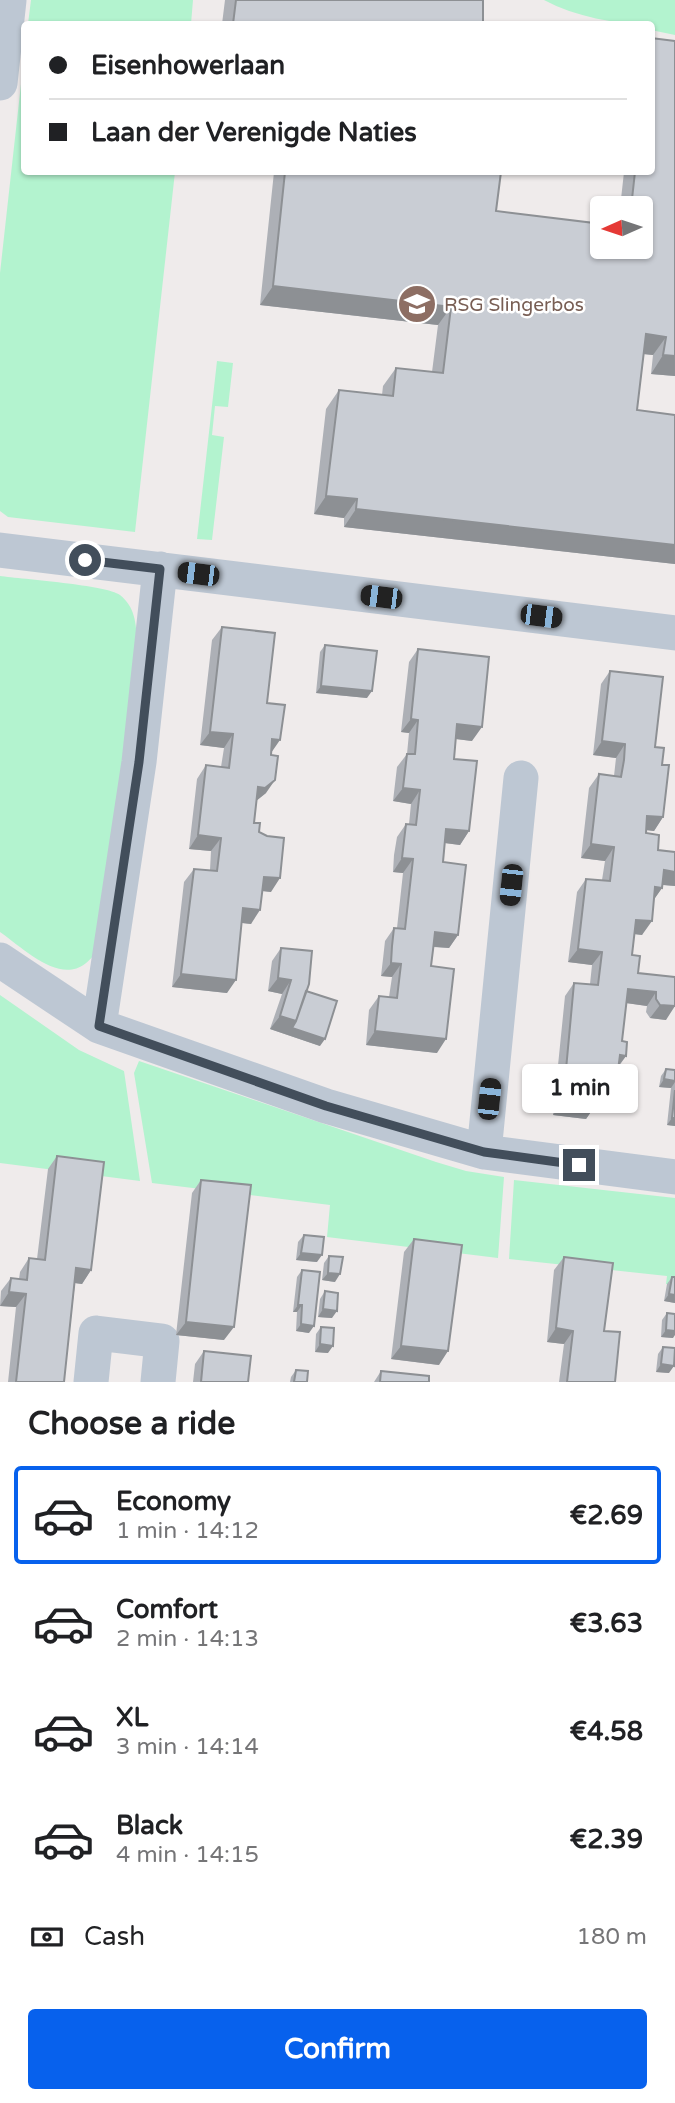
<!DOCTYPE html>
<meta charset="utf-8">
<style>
body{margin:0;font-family:"Varela Round",sans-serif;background:#f2f2f2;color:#202124;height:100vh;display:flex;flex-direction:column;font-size:26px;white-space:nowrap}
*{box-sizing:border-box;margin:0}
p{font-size:23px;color:#757577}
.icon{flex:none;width:38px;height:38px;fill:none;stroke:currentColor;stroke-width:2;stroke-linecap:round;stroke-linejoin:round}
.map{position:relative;height:1382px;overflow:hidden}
.side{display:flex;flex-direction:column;background:#fff;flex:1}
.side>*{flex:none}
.hud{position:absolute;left:21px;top:21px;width:634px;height:154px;border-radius:7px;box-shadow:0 2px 5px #0004;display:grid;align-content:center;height:154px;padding:0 28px;background:#fff}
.needle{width:46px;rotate:267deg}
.buttons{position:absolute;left:590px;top:196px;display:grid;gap:14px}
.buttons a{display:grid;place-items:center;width:63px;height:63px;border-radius:7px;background:#fff;box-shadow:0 2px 5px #0004;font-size:35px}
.end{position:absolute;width:32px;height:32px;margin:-16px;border:9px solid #424e5b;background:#fff;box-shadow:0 0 0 4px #fff}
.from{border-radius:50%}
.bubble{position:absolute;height:49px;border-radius:7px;background:#fff;box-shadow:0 2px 5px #0004;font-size:23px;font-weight:700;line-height:49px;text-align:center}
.car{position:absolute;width:21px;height:42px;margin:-21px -10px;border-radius:9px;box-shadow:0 0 5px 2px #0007;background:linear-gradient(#222 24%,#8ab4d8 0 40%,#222 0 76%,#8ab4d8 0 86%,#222 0)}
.hud b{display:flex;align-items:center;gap:24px;height:66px;font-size:26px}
.hud b+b{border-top:2px solid #e0e0e0}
.hud i{width:18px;height:18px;background:#202124}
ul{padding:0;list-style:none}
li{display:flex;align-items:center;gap:21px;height:98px;margin:0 14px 10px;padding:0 14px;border:4px solid transparent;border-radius:7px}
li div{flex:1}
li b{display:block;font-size:26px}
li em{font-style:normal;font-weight:700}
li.current{border-color:#0761ed}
li>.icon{width:63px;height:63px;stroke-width:1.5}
h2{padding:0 28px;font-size:32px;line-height:84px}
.pay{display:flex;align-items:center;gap:18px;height:77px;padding:0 28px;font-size:26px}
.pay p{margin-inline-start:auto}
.button{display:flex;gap:14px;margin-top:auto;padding:14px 28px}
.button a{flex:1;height:80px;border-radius:7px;background:#0761ed;color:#fff;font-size:28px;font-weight:700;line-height:80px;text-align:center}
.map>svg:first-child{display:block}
.green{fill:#b3f3cf}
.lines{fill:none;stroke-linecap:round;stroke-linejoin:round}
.street{stroke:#bdc7d3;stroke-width:35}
.wall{fill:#adb0b6}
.shaded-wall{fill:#8d9094}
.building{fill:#c9cdd4;stroke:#8d9094;stroke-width:2}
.route{stroke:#424e5b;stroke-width:9}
.labels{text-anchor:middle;stroke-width:5;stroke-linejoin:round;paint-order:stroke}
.education-label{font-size:19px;fill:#785e54;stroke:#fff;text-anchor:start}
</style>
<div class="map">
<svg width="675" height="1382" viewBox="0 0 675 1382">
<rect width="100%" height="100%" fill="#efebeb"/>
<path class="green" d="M 31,0 L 193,0 L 191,24 L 28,24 Z
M 544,0 L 675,0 L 675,35 L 651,30 L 651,24 C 615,24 576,17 544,0 Z
M 24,57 L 24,172 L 175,172 L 135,532 L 8,517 L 0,511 L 0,273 Z
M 217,361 L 233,363 L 228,407 L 215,406 L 212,435 L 224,437 L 212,540 L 197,539 Z
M 0,576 C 22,579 107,585 120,595 C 135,607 136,623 137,640 L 101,943 C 74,998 32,955 0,932 Z
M 0,995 L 79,1050 L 124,1071 L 140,1181 L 0,1163 Z
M 139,1061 L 436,1162 L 466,1171 L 504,1177 L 498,1258 L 327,1237 L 330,1205 L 152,1183 L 134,1073 Z
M 514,1180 L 675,1198 L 675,1285 L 666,1284 L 667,1276 L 509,1259 Z"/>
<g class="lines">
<path class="street" d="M 0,83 L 9,0
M 0,550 L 675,633
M 0,960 L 99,1026 L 326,1106 L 484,1152 L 675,1177
M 99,1026 L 139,762 L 160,569
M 484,1152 L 521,778
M 91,1382 L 96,1333 L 162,1341 L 158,1382"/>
</g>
<path class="wall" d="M 225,0 L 483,0 L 483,24 L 222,24 Z
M 274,172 L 501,172 L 496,211 L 640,247 L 640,208 L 620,208 L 624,172 L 651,172 L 675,376 L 651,374 L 653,355 L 644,354 L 637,410 L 675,415 L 675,564 L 344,527 L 344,518 L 314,514 L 326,409 L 339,390 L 382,395 L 383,386 L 396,368 L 432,372 L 438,325 L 260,305 Z
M 222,627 L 267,703 L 271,753 L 266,793 L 256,801 L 254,823 L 259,832 L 271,892 L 262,891 L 251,924 L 242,923 L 227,993 L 172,987 L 184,882 L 194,869 L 210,870 L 211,851 L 189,849 L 197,779 L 206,765 L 221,767 L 224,748 L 200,745 L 212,640 Z
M 325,645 L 367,698 L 316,693 L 320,652 Z
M 418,649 L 472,741 L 456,739 L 454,759 L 469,831 L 460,845 L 445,843 L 443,862 L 458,935 L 449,948 L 433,947 L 431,966 L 437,1053 L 366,1045 L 369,1010 L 379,996 L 389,997 L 392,977 L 381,976 L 383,959 L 385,941 L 394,928 L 397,928 L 403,873 L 393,872 L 394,855 L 397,837 L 406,824 L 409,824 L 411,804 L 393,801 L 397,767 L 407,754 L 409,733 L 401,732 L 409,662 Z
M 610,671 L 655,747 L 662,765 L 663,817 L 654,831 L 646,830 L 646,833 L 658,850 L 675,852 L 675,886 L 662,885 L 662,888 L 654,899 L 642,935 L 634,934 L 632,955 L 638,973 L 675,977 L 666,1020 L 650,1018 L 646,1012 L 647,1006 L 626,1003 L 622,1041 L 626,1056 L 619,1066 L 606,1107 L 595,1106 L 586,1119 L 553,1115 L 565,996 L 574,983 L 590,984 L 592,965 L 568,962 L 577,892 L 586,879 L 602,880 L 605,861 L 581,858 L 589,788 L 599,774 L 614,776 L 616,758 L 593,755 L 601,684 Z
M 281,948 L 306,991 L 320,1046 L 270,1029 L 282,994 L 268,991 L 272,961 Z
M 666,1069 L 675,1070 L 675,1126 L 667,1125 L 671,1088 L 659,1087 L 661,1076 Z
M 57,1156 L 91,1270 L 82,1284 L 75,1283 L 64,1382 L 8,1382 L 16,1307 L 0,1306 L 1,1291 L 11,1278 L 19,1279 L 20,1272 L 29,1258 L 37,1259 L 48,1169 Z
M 201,1180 L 224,1340 L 176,1335 L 192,1193 Z
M 304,1235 L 317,1262 L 296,1260 L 298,1242 Z
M 414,1239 L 439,1365 L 391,1359 L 404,1252 Z
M 329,1256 L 335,1282 L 322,1280 L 324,1263 Z
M 564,1257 L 604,1331 L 615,1382 L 559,1382 L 564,1344 L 547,1342 L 554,1270 Z
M 302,1270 L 309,1333 L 296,1331 L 297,1312 L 293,1312 L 297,1277 Z
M 672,1277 L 675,1277 L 675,1303 L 664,1301 L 667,1284 Z
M 325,1291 L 332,1318 L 318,1317 L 320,1299 Z
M 667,1313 L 673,1338 L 661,1337 L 662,1320 Z
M 321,1327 L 328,1353 L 315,1352 L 316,1334 Z
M 663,1347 L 669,1373 L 656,1372 L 658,1354 Z
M 204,1351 L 248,1382 L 193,1382 L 195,1364 Z
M 296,1370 L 307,1382 L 290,1382 L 291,1377 Z
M 381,1371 L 429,1382 L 374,1382 Z"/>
<path class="shaded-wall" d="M 273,286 L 451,307 L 438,325 L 260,305 Z
M 646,334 L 666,337 L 653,355 L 633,353 Z
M 663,355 L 675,356 L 675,376 L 651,374 Z
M 326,496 L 357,499 L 344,518 L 314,514 Z
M 356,509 L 675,545 L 675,564 L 344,527 Z
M 321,686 L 372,691 L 367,698 L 316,693 Z
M 411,719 L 418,720 L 409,733 L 401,732 Z
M 457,724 L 482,727 L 472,741 L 448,738 Z
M 210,732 L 233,734 L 224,748 L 200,745 Z
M 272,739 L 280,740 L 271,753 Z
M 602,741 L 625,744 L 616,758 L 593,755 Z
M 275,780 L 266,793 L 256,801 L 258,787 Z
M 403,788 L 420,790 L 411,804 L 393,801 Z
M 647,816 L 663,817 L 654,831 L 638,829 Z
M 446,829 L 469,831 L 460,845 L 437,842 Z
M 198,835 L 221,838 L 211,851 L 189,849 Z
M 591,844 L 614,847 L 605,861 L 581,858 Z
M 402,858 L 413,859 L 403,873 L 393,872 Z
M 664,870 L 675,872 L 675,886 L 654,884 Z
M 264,877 L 280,878 L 271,892 L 254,890 Z
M 655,887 L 662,888 L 653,901 Z
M 243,908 L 260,910 L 251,924 L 234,922 Z
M 636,920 L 652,921 L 642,935 L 626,933 Z
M 435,932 L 458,935 L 449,948 L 425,946 Z
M 578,949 L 602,952 L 592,965 L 568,962 Z
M 391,963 L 401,964 L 392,977 L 381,976 Z
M 181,974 L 236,980 L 227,993 L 172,987 Z
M 278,978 L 291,980 L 282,994 L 268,991 Z
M 628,989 L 656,992 L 647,1006 L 619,1002 Z
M 660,1005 L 675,1006 L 666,1020 L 650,1018 Z
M 280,1016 L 296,1021 L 325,1039 L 320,1046 L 270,1029 Z
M 375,1031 L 446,1039 L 437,1053 L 366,1045 Z
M 620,1055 L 626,1056 L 616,1069 Z
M 664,1079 L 675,1081 L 675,1082 L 671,1088 L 659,1087 Z
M 597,1091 L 615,1094 L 606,1107 L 595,1106 L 586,1119 L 553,1115 L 563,1102 Z
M 672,1118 L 675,1118 L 675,1126 L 667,1125 Z
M 301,1253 L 322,1255 L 317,1262 L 296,1260 Z
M 76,1268 L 91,1270 L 82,1284 L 67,1282 Z
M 328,1273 L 340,1274 L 335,1282 L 322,1280 Z
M 9,1292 L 26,1294 L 16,1307 L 0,1306 Z
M 669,1294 L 675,1295 L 675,1303 L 664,1301 Z
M 298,1305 L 302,1305 L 297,1312 L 293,1312 Z
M 323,1309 L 337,1311 L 332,1318 L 318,1317 Z
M 186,1322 L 234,1327 L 224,1340 L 176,1335 Z
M 301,1324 L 314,1326 L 309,1333 L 296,1331 Z
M 556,1328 L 573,1331 L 564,1344 L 547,1342 Z
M 666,1330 L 675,1331 L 675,1335 L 673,1338 L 661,1337 Z
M 320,1344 L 333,1346 L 328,1353 L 315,1352 Z
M 401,1346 L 448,1351 L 439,1365 L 391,1359 Z
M 661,1364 L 674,1366 L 669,1373 L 656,1372 Z"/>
<path class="building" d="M 236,0 L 483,0 L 483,24 L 233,24 Z
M 651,38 L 675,41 L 675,356 L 663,355 L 666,337 L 646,334 L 637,410 L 675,415 L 675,545 L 356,509 L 357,499 L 326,496 L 339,390 L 393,396 L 396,368 L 443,373 L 451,307 L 273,286 L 285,172 L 501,172 L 496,211 L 602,224 L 602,247 L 640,247 L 640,208 L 631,208 L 635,172 L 651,172 Z
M 222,627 L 275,633 L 267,703 L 285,705 L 280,740 L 272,739 L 271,755 L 278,756 L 275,780 L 265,788 L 258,787 L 254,823 L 260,823 L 259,832 L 267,836 L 284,838 L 280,878 L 264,877 L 260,910 L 243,908 L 236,980 L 181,974 L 194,869 L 217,871 L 219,855 L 221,838 L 198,835 L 206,765 L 229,768 L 233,734 L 210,732 Z
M 325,645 L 377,651 L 372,691 L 321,686 Z
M 418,649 L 489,657 L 482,727 L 457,724 L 454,759 L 477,761 L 469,831 L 446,829 L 443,862 L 466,865 L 458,935 L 435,932 L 433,950 L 431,966 L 454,969 L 446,1039 L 375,1031 L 379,996 L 397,998 L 401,964 L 391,963 L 392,946 L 394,928 L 405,929 L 413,859 L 402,858 L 406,824 L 416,825 L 420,790 L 403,788 L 407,754 L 415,754 L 418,720 L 411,719 Z
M 610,671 L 663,677 L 655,747 L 664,748 L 662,765 L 669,765 L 663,817 L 647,816 L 646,833 L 659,835 L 658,850 L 675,852 L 675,872 L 664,870 L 662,888 L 655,887 L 652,921 L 636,920 L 632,955 L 640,956 L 638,973 L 675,977 L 675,1006 L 660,1005 L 656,999 L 656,992 L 628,989 L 622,1041 L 627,1042 L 626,1056 L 620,1055 L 615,1094 L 597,1091 L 596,1105 L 563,1102 L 574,983 L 598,985 L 602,952 L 578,949 L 586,879 L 610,881 L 614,847 L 591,844 L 599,774 L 621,777 L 624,760 L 625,744 L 602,741 Z
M 281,948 L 312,951 L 309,984 L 296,1021 L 280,1016 L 291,980 L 278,978 Z
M 306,991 L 337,1001 L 325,1039 L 292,1028 L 296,1021 Z
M 666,1069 L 675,1070 L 675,1081 L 664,1079 Z
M 675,1090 L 675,1118 L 672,1118 Z
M 57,1156 L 104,1162 L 91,1270 L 76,1268 L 64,1382 L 16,1382 L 26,1294 L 9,1292 L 11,1278 L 27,1280 L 29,1258 L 45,1260 Z
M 201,1180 L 251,1185 L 234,1327 L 186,1322 Z
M 304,1235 L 324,1237 L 322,1255 L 301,1253 Z
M 414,1239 L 462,1245 L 448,1351 L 401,1346 Z
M 329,1256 L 343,1257 L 340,1274 L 328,1273 Z
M 564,1257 L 613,1263 L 604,1331 L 620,1332 L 615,1382 L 567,1382 L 573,1331 L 556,1328 Z
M 302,1270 L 320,1272 L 314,1326 L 301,1324 L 302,1305 L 298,1305 Z
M 672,1277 L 675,1277 L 675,1295 L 669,1294 Z
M 325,1291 L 338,1293 L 337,1311 L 323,1309 Z
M 667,1313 L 675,1314 L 675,1331 L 666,1330 Z
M 321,1327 L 334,1328 L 333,1346 L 320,1344 Z
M 663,1347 L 675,1348 L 674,1366 L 661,1364 Z
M 204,1351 L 251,1356 L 248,1382 L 201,1382 Z
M 296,1370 L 308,1371 L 307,1382 L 294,1382 Z
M 381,1371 L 429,1376 L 429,1382 L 380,1382 Z"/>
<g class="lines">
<path class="route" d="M 85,560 L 160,569 L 139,762 L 99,1026 L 326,1106 L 484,1152 L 579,1165"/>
</g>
<defs>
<symbol id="school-disc" viewBox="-11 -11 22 22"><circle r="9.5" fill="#8d6e63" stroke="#fff"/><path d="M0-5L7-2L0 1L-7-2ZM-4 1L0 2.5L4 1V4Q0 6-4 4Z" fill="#fff"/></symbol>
</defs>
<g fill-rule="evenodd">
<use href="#school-disc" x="395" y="282" width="44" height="44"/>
</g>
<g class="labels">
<g class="education-label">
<text x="444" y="311">RSG Slingerbos</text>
</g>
</g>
</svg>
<div class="buttons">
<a><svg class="needle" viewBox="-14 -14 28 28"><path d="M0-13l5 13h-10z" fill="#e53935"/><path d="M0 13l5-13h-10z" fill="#757577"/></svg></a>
</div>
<i class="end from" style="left:85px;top:560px"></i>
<i class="end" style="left:579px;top:1165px"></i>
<div class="bubble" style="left:522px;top:1064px;width:116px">1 min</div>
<i class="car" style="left:198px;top:574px;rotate:277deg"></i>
<i class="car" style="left:381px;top:597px;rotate:277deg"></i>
<i class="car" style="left:541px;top:616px;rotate:97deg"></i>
<i class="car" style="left:511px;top:885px;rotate:186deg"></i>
<i class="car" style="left:489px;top:1099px;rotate:6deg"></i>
<div class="hud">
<b><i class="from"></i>Eisenhowerlaan</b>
<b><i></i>Laan der Verenigde Naties</b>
</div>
</div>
<section class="side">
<h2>Choose a ride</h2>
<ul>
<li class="current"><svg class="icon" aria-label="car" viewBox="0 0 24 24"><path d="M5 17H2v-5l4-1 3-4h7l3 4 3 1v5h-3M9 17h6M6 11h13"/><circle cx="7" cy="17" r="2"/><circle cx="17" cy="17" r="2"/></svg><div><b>Economy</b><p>1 min · 14:12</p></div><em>€2.69</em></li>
<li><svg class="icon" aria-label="car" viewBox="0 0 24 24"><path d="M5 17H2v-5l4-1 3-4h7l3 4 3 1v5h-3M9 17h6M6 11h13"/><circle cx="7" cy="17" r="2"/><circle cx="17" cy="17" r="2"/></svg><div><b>Comfort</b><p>2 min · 14:13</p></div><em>€3.63</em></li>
<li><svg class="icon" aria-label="car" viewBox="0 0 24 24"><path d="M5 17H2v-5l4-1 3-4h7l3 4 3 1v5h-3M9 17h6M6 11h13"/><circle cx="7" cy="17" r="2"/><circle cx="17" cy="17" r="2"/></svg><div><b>XL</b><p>3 min · 14:14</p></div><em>€4.58</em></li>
<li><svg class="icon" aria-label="car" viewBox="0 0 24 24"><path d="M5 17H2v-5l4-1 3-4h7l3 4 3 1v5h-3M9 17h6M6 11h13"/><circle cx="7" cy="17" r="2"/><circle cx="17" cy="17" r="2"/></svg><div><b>Black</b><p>4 min · 14:15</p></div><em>€2.39</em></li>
</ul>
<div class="pay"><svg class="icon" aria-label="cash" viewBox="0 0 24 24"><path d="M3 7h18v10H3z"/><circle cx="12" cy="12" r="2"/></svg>Cash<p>180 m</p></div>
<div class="button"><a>Confirm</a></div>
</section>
